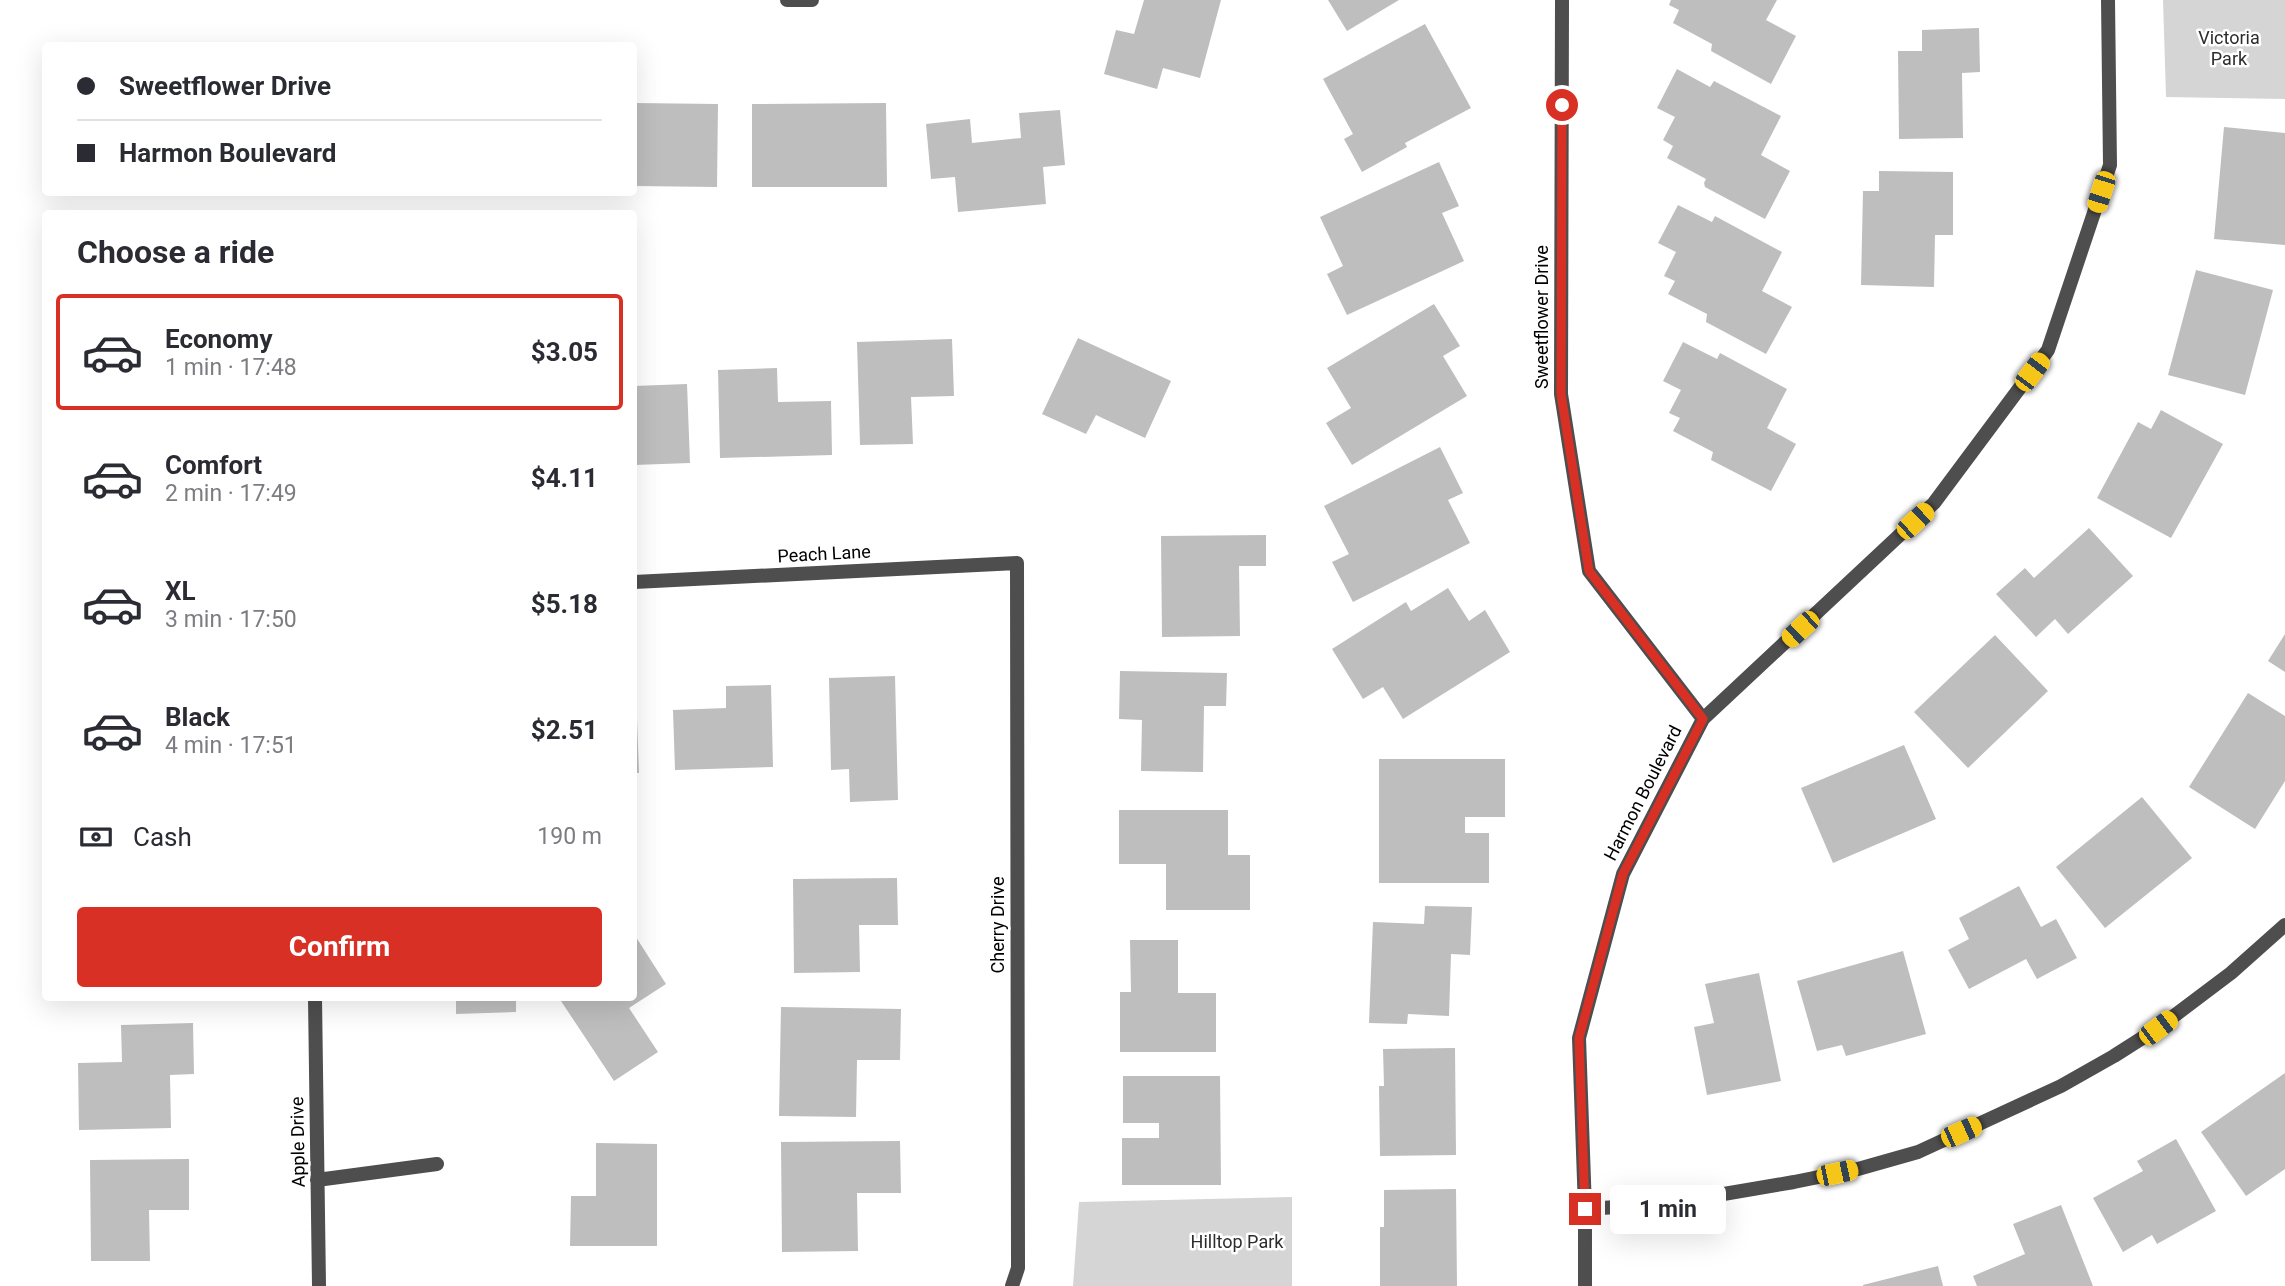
<!DOCTYPE html>
<meta charset="utf-8">
<style>
body{margin:0;font-family:Roboto,sans-serif;background:#f7f7f7;color:#2b2b33;height:100vh;display:flex;flex-direction:column;font-size:26px;white-space:nowrap}
*{box-sizing:border-box;margin:0}
p{font-size:23px;color:#7c7c81}
.icon{flex:none;width:38px;height:38px;fill:none;stroke:currentColor;stroke-width:2;stroke-linecap:round;stroke-linejoin:round}
.map{position:relative;flex:1;overflow:hidden}
.side{position:absolute;left:42px;top:210px;width:595px;height:791px;display:flex;flex-direction:column;background:#fff;border-radius:7px;box-shadow:0 7px 28px #0002}
.side>*{flex:none}
.hud{position:absolute;left:42px;top:42px;width:595px;height:154px;border-radius:7px;box-shadow:0 7px 28px #0002;display:grid;align-content:center;height:154px;padding:0 35px;background:#fff}
.end{position:absolute;width:32px;height:32px;margin:-16px;border:9px solid #d93025;background:#fff;box-shadow:0 0 0 4px #fff}
.from{border-radius:50%}
.bubble{position:absolute;height:49px;border-radius:7px;background:#fff;box-shadow:0 7px 28px #0002;font-size:23px;font-weight:700;line-height:49px;text-align:center}
.car{position:absolute;width:21px;height:42px;margin:-21px -10px;border-radius:9px;box-shadow:0 0 5px 2px #0007;background:linear-gradient(#f5c518 24%,#345 0 40%,#f5c518 0 76%,#345 0 86%,#f5c518 0)}
.hud b{display:flex;align-items:center;gap:24px;height:66px;font-size:26px}
.hud b+b{border-top:2px solid #e1e1e2}
.hud i{width:18px;height:18px;background:#2b2b33}
ul{padding:0;list-style:none}
li{display:flex;align-items:center;gap:21px;height:116px;margin:0 14px 10px;padding:0 21px;border:4px solid transparent;border-radius:7px}
li div{flex:1}
li b{display:block;font-size:26px}
li em{font-style:normal;font-weight:700}
li.selected{border-color:#d93025}
li>.icon{width:63px;height:63px;stroke-width:1.5}
h2{padding:0 35px;font-size:32px;line-height:84px}
.pay{display:flex;align-items:center;gap:18px;height:77px;padding:0 35px;font-size:26px}
.pay p{margin-inline-start:auto}
.primary-button{display:flex;gap:14px;margin-top:auto;padding:14px 35px}
.primary-button a{flex:1;height:80px;border-radius:7px;background:#d93025;color:#fff;font-size:28px;font-weight:700;line-height:80px;text-align:center}
.map>svg:first-child{display:block}
.green{fill:#d5d5d5}
.building{fill:#bebebe}
.lines{fill:none;stroke-linecap:round;stroke-linejoin:round}
.minor{stroke:#4e4e4e;stroke-width:14}
.route{stroke:#d93025;stroke-width:9}
.labels{text-anchor:middle;stroke-width:5;stroke-linejoin:round;paint-order:stroke}
.park-label{font-size:18px;fill:#2c2c2c;stroke:#fff}
.street-label{font-size:18px;fill:#000;stroke:#fff}
</style>
<div class="map">
<svg width="2285" height="1286" viewBox="0 0 2285 1286">
<rect width="100%" height="100%" fill="#fff"/>
<path class="green" d="M 2163,0 L 2285,0 L 2285,99 L 2166,97 Z
M 1292,1197 L 1292,1286 L 1073,1286 L 1079,1202 Z"/>
<path class="building" d="M 1144,0 L 1221,0 L 1200,78 L 1163,68 L 1157,89 L 1104,74 L 1116,30 L 1134,34 Z
M 1328,0 L 1399,0 L 1347,31 Z
M 1671,0 L 1777,0 L 1766,20 L 1796,36 L 1771,84 L 1711,51 L 1712,44 L 1673,23 L 1679,10 L 1669,5 Z
M 1425,24 L 1471,108 L 1405,143 L 1407,147 L 1362,172 L 1344,139 L 1353,134 L 1323,79 Z
M 1979,28 L 1980,72 L 1962,73 L 1963,138 L 1899,139 L 1898,51 L 1922,51 L 1922,30 Z
M 1677,69 L 1710,87 L 1714,81 L 1781,116 L 1761,155 L 1790,171 L 1765,219 L 1705,187 L 1704,183 L 1706,179 L 1667,158 L 1673,146 L 1663,140 L 1675,117 L 1657,108 Z
M 634,103 L 718,104 L 717,187 L 634,186 Z
M 886,103 L 887,187 L 752,187 L 752,104 Z
M 1060,110 L 1065,165 L 1043,167 L 1046,204 L 958,212 L 955,177 L 931,179 L 926,124 L 970,119 L 972,143 L 1021,138 L 1019,113 Z
M 2224,127 L 2285,133 L 2285,245 L 2214,239 Z
M 1439,162 L 1459,206 L 1442,213 L 1464,261 L 1347,315 L 1327,274 L 1343,266 L 1320,217 Z
M 1879,171 L 1953,172 L 1953,235 L 1935,235 L 1934,287 L 1861,285 L 1863,191 L 1879,191 Z
M 1678,205 L 1712,222 L 1715,216 L 1782,252 L 1762,291 L 1792,307 L 1766,354 L 1706,322 L 1707,314 L 1668,294 L 1675,281 L 1664,276 L 1676,252 L 1658,243 Z
M 2196,270 L 2273,290 L 2245,395 L 2168,375 Z
M 1434,304 L 1460,346 L 1443,356 L 1467,396 L 1352,465 L 1326,423 L 1351,408 L 1327,368 Z
M 1078,338 L 1171,381 L 1145,438 L 1096,415 L 1086,434 L 1042,414 Z
M 952,339 L 954,396 L 911,397 L 913,444 L 860,445 L 857,342 Z
M 1683,342 L 1717,359 L 1720,353 L 1787,389 L 1767,428 L 1796,444 L 1771,491 L 1711,460 L 1713,452 L 1673,431 L 1680,418 L 1669,413 L 1681,390 L 1663,381 Z
M 777,368 L 778,402 L 831,401 L 832,455 L 720,458 L 718,370 Z
M 687,384 L 690,463 L 634,465 L 634,386 Z
M 2161,410 L 2223,444 L 2171,538 L 2097,498 L 2138,422 L 2151,429 Z
M 1440,447 L 1463,493 L 1448,500 L 1470,543 L 1353,602 L 1332,562 L 1349,554 L 1324,506 Z
M 2089,528 L 2133,576 L 2068,634 L 2055,619 L 2036,637 L 1996,594 L 2025,568 L 2034,578 Z
M 1266,535 L 1266,566 L 1239,566 L 1240,636 L 1162,637 L 1161,536 Z
M 1448,588 L 1469,621 L 1485,610 L 1510,652 L 1403,719 L 1383,687 L 1363,699 L 1332,649 L 1406,602 L 1411,611 Z
M 2285,634 L 2285,672 L 2268,661 Z
M 1995,635 L 2048,691 L 1968,768 L 1914,712 Z
M 1120,671 L 1227,673 L 1226,706 L 1204,706 L 1203,772 L 1141,771 L 1142,720 L 1119,719 Z
M 895,676 L 898,800 L 850,802 L 849,769 L 831,770 L 829,678 Z
M 771,685 L 773,767 L 675,770 L 673,710 L 726,708 L 726,686 Z
M 634,691 L 636,691 L 639,773 L 634,773 Z
M 2248,693 L 2285,716 L 2285,781 L 2255,829 L 2189,787 Z
M 1904,745 L 1936,819 L 1833,863 L 1801,788 Z
M 1379,759 L 1505,759 L 1505,817 L 1465,817 L 1465,833 L 1489,833 L 1489,883 L 1379,883 Z
M 2142,797 L 2192,858 L 2105,928 L 2056,867 Z
M 1119,810 L 1228,810 L 1228,855 L 1250,855 L 1250,910 L 1166,910 L 1166,864 L 1119,864 Z
M 897,878 L 898,925 L 859,925 L 860,972 L 794,973 L 793,879 Z
M 2019,886 L 2041,927 L 2056,919 L 2077,958 L 2037,979 L 2026,959 L 1969,989 L 1948,950 L 1969,939 L 1959,918 Z
M 1425,906 L 1472,907 L 1470,955 L 1451,954 L 1449,1016 L 1408,1014 L 1407,1024 L 1369,1023 L 1373,922 L 1424,924 Z
M 634,934 L 666,984 L 629,1008 L 658,1052 L 614,1081 L 559,998 L 634,998 Z
M 1130,940 L 1178,940 L 1178,993 L 1216,993 L 1216,1052 L 1120,1052 L 1120,992 L 1131,992 Z
M 1903,951 L 1926,1034 L 1846,1056 L 1842,1045 L 1817,1051 L 1797,981 Z
M 1759,973 L 1781,1081 L 1707,1095 L 1694,1027 L 1714,1023 L 1705,984 Z
M 456,998 L 516,998 L 516,1012 L 456,1014 Z
M 781,1007 L 901,1009 L 900,1060 L 857,1060 L 856,1117 L 779,1116 Z
M 193,1023 L 194,1074 L 170,1075 L 171,1128 L 79,1130 L 78,1063 L 122,1062 L 121,1025 Z
M 1455,1048 L 1456,1155 L 1380,1156 L 1379,1086 L 1384,1086 L 1383,1049 Z
M 2285,1073 L 2285,1169 L 2246,1196 L 2201,1132 Z
M 1123,1076 L 1220,1076 L 1221,1185 L 1122,1185 L 1122,1138 L 1159,1138 L 1159,1123 L 1123,1123 Z
M 2176,1139 L 2216,1211 L 2157,1244 L 2152,1235 L 2123,1252 L 2093,1198 L 2143,1171 L 2137,1161 Z
M 900,1141 L 901,1193 L 857,1193 L 858,1251 L 782,1252 L 781,1142 Z
M 596,1143 L 657,1144 L 657,1246 L 570,1246 L 571,1196 L 596,1196 Z
M 189,1159 L 189,1210 L 149,1210 L 150,1261 L 91,1261 L 90,1160 Z
M 1456,1189 L 1457,1286 L 1380,1286 L 1380,1227 L 1384,1227 L 1384,1190 Z
M 2061,1205 L 2093,1286 L 1977,1286 L 1973,1276 L 2025,1254 L 2013,1224 Z
M 1938,1266 L 1943,1286 L 1863,1286 L 1863,1285 Z"/>
<g class="lines">
<path class="minor" d="M 787,0 L 812,0
M 1562,0 L 1561,394 L 1589,571 L 1703,719
M 634,582 L 1017,563 L 1018,1268 L 1012,1286
M 315,998 L 319,1286
M 317,1180 L 437,1164
M 1585,1209 L 1665,1204 L 1794,1182 L 1858,1169 L 1918,1152 L 2061,1086 L 2114,1056 L 2158,1028 L 2231,973 L 2285,925
M 1585,1286 L 1585,1209 L 1579,1038 L 1623,874 L 1703,719 L 1934,503 L 2048,350 L 2110,165 L 2108,0"/>
</g>
<g class="lines">
<path class="route" d="M 1562,105 L 1561,394 L 1589,571 L 1703,719 L 1623,874 L 1579,1038 L 1585,1209"/>
</g>
<g class="labels">
<g class="park-label">
<text x="2229" y="44">Victoria<tspan x="2229" dy="21">Park</tspan></text>
<text x="1237" y="1248">Hilltop Park</text>
</g>
<g class="street-label">
<text transform="translate(1542 317) rotate(-90)" y="6">Sweetflower Drive</text>
<text transform="translate(824 554) rotate(-3)" y="6">Peach Lane</text>
<text transform="translate(1643 793) rotate(-63)" y="6">Harmon Boulevard</text>
<text transform="translate(998 925) rotate(-90)" y="6">Cherry Drive</text>
<text transform="translate(298 1142) rotate(-91)" y="6">Apple Drive</text>
</g>
</g>
</svg>
<i class="end from" style="left:1562px;top:105px"></i>
<i class="end" style="left:1585px;top:1209px"></i>
<div class="bubble" style="left:1610px;top:1185px;width:116px">1 min</div>
<i class="car" style="left:2101px;top:192px;rotate:198deg"></i>
<i class="car" style="left:2032px;top:372px;rotate:37deg"></i>
<i class="car" style="left:1915px;top:521px;rotate:47deg"></i>
<i class="car" style="left:1800px;top:629px;rotate:227deg"></i>
<i class="car" style="left:2158px;top:1028px;rotate:53deg"></i>
<i class="car" style="left:1961px;top:1132px;rotate:66deg"></i>
<i class="car" style="left:1837px;top:1173px;rotate:78deg"></i>
<div class="hud">
<b><i class="from"></i>Sweetflower Drive</b>
<b><i></i>Harmon Boulevard</b>
</div>
<section class="side">
<h2>Choose a ride</h2>
<ul>
<li class="selected"><svg class="icon" aria-label="car" viewBox="0 0 24 24"><path d="M5 17H2v-5l4-1 3-4h7l3 4 3 1v5h-3M9 17h6M6 11h13"/><circle cx="7" cy="17" r="2"/><circle cx="17" cy="17" r="2"/></svg><div><b>Economy</b><p>1 min · 17:48</p></div><em>$3.05</em></li>
<li><svg class="icon" aria-label="car" viewBox="0 0 24 24"><path d="M5 17H2v-5l4-1 3-4h7l3 4 3 1v5h-3M9 17h6M6 11h13"/><circle cx="7" cy="17" r="2"/><circle cx="17" cy="17" r="2"/></svg><div><b>Comfort</b><p>2 min · 17:49</p></div><em>$4.11</em></li>
<li><svg class="icon" aria-label="car" viewBox="0 0 24 24"><path d="M5 17H2v-5l4-1 3-4h7l3 4 3 1v5h-3M9 17h6M6 11h13"/><circle cx="7" cy="17" r="2"/><circle cx="17" cy="17" r="2"/></svg><div><b>XL</b><p>3 min · 17:50</p></div><em>$5.18</em></li>
<li><svg class="icon" aria-label="car" viewBox="0 0 24 24"><path d="M5 17H2v-5l4-1 3-4h7l3 4 3 1v5h-3M9 17h6M6 11h13"/><circle cx="7" cy="17" r="2"/><circle cx="17" cy="17" r="2"/></svg><div><b>Black</b><p>4 min · 17:51</p></div><em>$2.51</em></li>
</ul>
<div class="pay"><svg class="icon" aria-label="cash" viewBox="0 0 24 24"><path d="M3 7h18v10H3z"/><circle cx="12" cy="12" r="2"/></svg>Cash<p>190 m</p></div>
<div class="primary-button"><a>Confirm</a></div>
</section>
</div>
